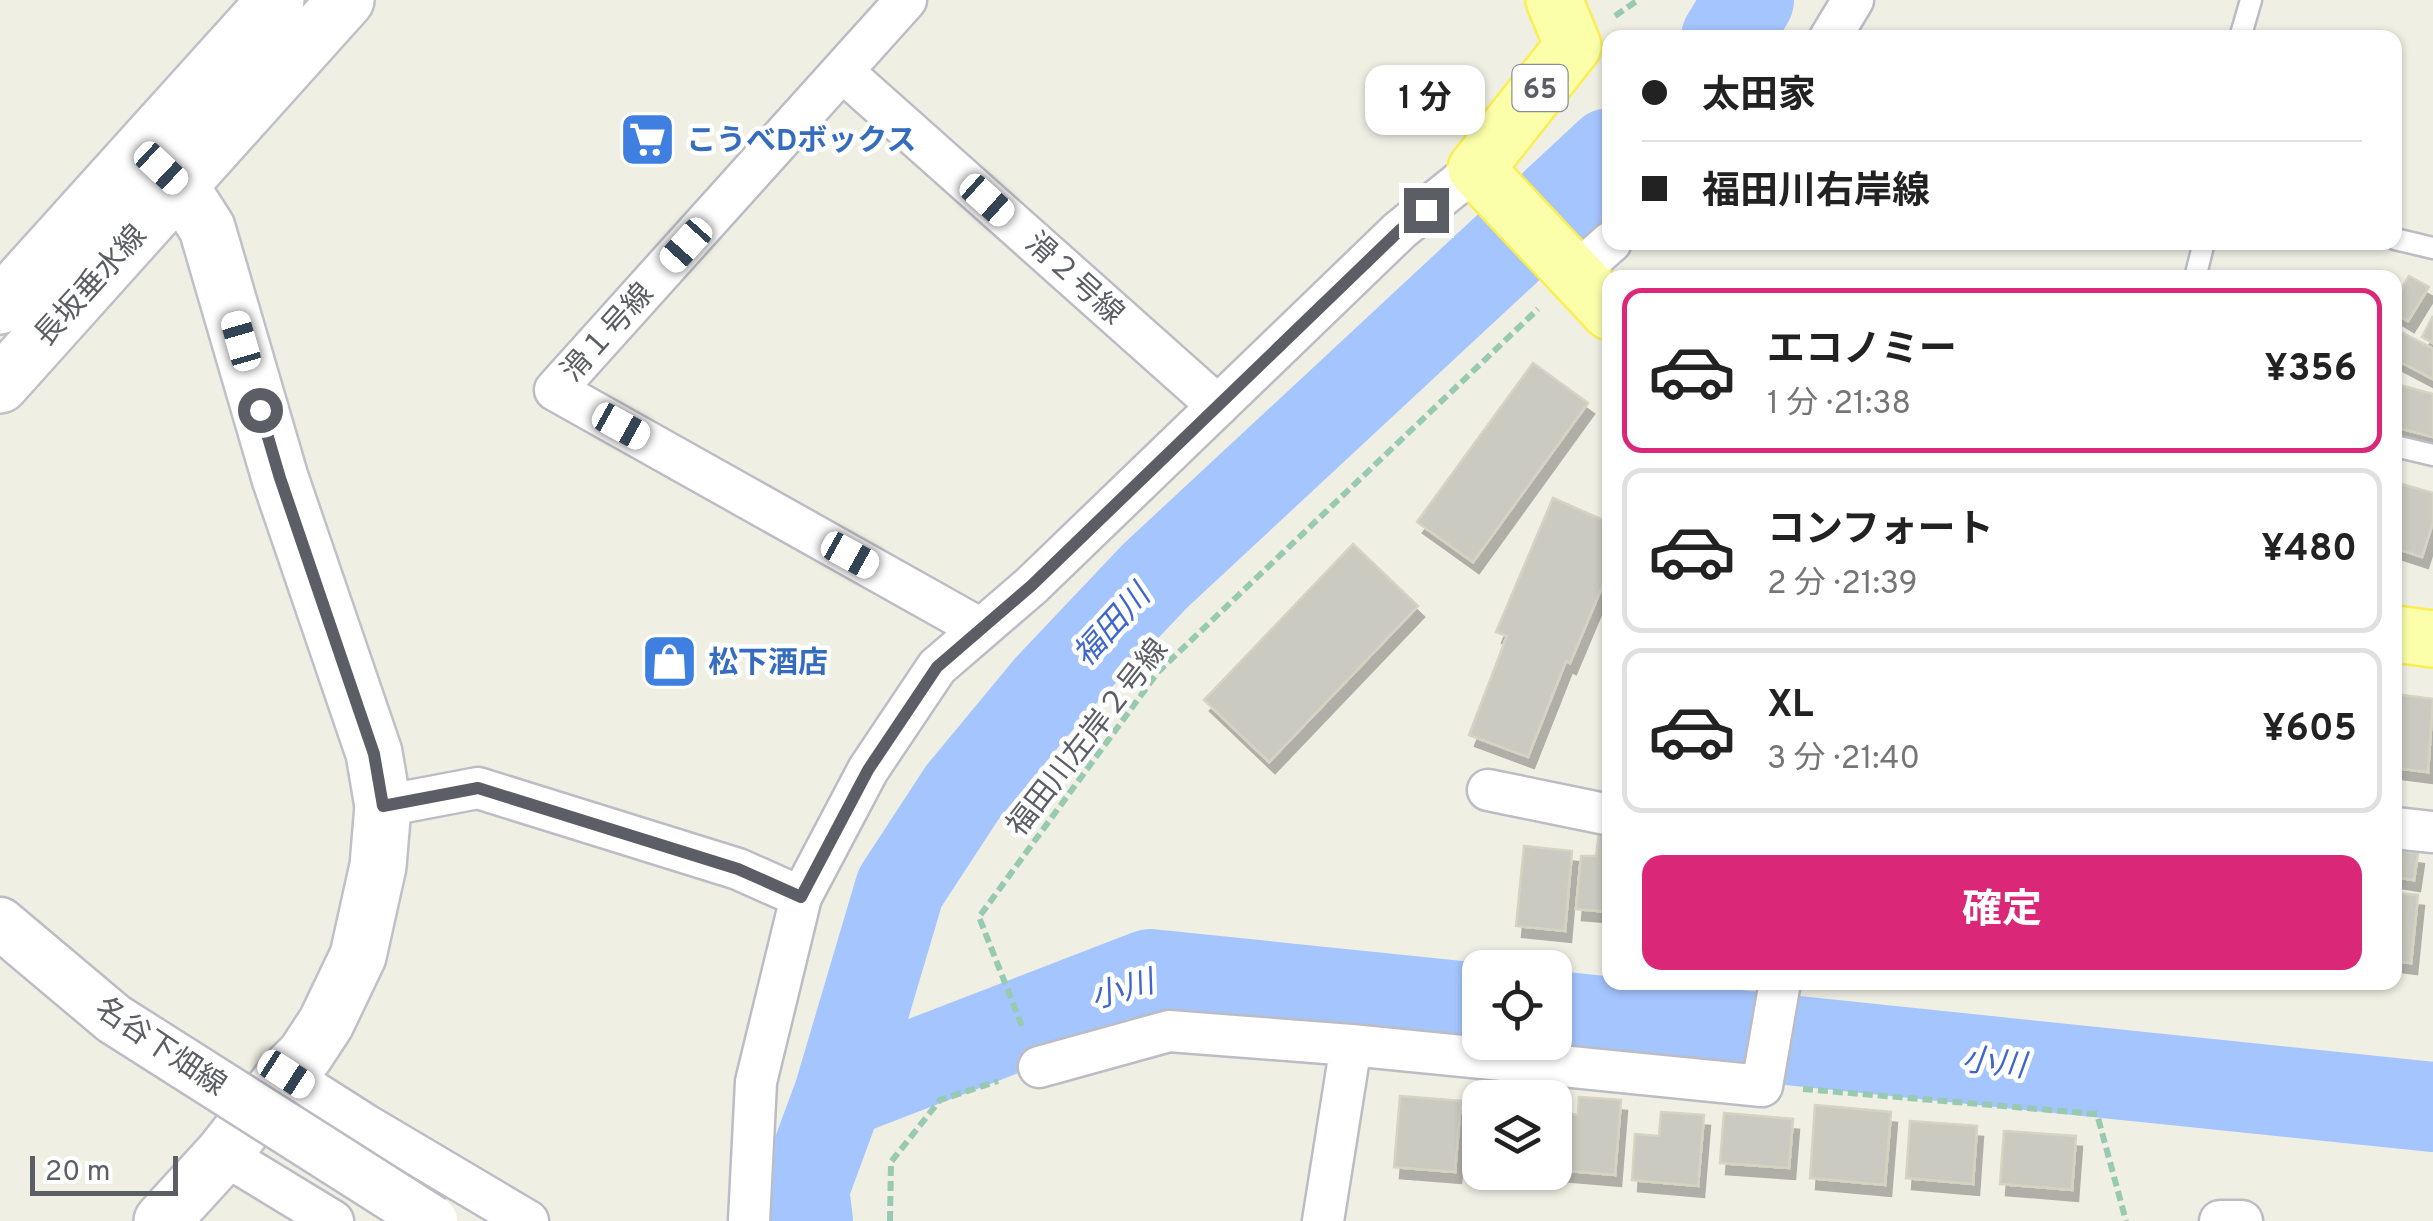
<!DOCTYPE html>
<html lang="ja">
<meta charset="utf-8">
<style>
body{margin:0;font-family:Overpass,"Noto Sans JP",sans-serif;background:#f2f2f2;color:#222;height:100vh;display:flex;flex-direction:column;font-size:38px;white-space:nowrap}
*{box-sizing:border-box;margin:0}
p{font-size:32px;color:#767676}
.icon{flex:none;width:55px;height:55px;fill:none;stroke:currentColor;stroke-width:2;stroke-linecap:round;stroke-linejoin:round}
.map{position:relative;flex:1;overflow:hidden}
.drawer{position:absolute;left:1602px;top:270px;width:800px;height:720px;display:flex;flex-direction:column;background:#fff;border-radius:20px;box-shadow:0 2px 8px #0004}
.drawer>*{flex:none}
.hud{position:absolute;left:1602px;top:30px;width:800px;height:220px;border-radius:20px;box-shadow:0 2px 8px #0004;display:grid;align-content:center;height:220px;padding:0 40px;background:#fff}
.buttons{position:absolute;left:1462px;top:950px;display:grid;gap:20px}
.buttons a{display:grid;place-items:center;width:110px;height:110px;border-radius:20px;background:#fff;box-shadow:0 2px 8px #0004;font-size:50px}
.scale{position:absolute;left:30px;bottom:25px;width:148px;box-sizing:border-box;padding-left:10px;border:5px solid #5c5e66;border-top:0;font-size:28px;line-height:35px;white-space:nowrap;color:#5c5e66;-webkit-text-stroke:8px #fff;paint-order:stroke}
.end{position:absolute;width:45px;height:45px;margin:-22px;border:12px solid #5c5e66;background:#fff;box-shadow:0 0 0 5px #fff}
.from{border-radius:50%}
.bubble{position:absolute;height:70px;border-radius:20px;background:#fff;box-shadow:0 2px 8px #0004;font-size:32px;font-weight:700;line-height:70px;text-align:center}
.car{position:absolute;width:30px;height:60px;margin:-30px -15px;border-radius:12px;box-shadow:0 0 8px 2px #0007;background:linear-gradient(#fff 24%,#345 0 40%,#fff 0 76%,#345 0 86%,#fff 0)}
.hud b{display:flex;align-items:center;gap:35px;height:95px;font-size:38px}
.hud b+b{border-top:2px solid #e0e0e0}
.hud i{width:25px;height:25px;background:#222}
ul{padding:18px 0 0;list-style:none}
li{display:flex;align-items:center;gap:30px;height:165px;margin:0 20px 15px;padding:0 20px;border:5px solid #e0e0e0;border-radius:20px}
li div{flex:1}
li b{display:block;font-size:38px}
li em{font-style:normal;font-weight:700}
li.on{border-color:#db2777}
li>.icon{width:90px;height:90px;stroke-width:1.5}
.action{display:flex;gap:20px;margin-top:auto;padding:20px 40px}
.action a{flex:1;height:115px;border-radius:20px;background:#db2777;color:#fff;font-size:40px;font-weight:700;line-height:115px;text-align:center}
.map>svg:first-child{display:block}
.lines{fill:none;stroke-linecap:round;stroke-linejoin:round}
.river{stroke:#a5c5ff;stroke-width:90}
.building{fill:#cbcac1;stroke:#d5d3c2;stroke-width:2.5;filter:url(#shadow)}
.service-casing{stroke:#bcbdc4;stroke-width:25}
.minor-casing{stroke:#bcbdc4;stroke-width:45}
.tertiary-casing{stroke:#bcbdc4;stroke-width:55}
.secondary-casing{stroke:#bfc0c8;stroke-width:60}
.primary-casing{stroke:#faee52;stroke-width:60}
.path{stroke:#97cab0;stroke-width:6;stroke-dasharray:10 5;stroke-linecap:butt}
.service{stroke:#fff;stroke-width:20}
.minor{stroke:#fff;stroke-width:40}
.tertiary{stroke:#fff;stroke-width:50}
.secondary{stroke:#fff;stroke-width:55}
.primary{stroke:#fbffaa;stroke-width:55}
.tertiary-bridge-casing{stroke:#bcbdc4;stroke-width:55;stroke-linecap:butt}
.tertiary-bridge{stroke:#fff;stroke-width:50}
.route{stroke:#5c5e66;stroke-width:12}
.labels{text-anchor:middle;stroke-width:9;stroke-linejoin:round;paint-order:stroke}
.shield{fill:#fff;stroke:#8d8e94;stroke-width:2.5}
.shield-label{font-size:28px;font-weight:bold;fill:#5c5e66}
.shop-label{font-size:30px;font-weight:bold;fill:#366cbe;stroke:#fff;text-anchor:start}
.street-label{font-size:30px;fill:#5c5e66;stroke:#fff}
.water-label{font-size:32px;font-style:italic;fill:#3f66cb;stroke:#fff}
</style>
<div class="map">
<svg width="2433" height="1221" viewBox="0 0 2433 1221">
<defs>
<filter id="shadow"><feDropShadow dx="6" dy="11" stdDeviation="0" flood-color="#0004"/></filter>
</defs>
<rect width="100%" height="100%" fill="#f0efe4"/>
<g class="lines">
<path class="river" d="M 1726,38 L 1749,0
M 1555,1016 L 2433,1107
M 839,1094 L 1150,974 L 1480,1008
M 808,1221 L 804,1189 L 839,1094 L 900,888 L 962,793 L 1049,688 L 1155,576 L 1610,153"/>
</g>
<path class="building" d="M 2409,276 L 2429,287 L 2408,321 L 2395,313 L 2395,300 Z
M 2433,316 L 2433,343 L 2422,337 Z
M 2396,329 L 2433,349 L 2433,379 L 2395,359 Z
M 1533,363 L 1588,403 L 1473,562 L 1417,522 Z
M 2396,384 L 2433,394 L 2433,437 L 2395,427 Z
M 2395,482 L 2433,493 L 2433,522 L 2422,557 L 2395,548 Z
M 1553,498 L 1610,523 L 1610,568 L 1570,663 L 1566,661 L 1528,757 L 1469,735 L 1507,636 L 1496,632 Z
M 1353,544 L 1418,606 L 1269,762 L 1204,700 Z
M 2395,694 L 2433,699 L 2428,772 L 2395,768 Z
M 1599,833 L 1610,835 L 1610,912 L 1576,909 L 1581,856 L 1596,856 Z
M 1524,846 L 1572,851 L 1565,931 L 1516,926 Z
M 2395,850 L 2418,853 L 2414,880 L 2395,877 Z
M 2395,893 L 2418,895 L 2411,963 L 2395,961 Z
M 1478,1087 L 1539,1092 L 1539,1098 L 1480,1098 L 1480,1158 L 1472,1157 Z
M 1400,1096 L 1461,1101 L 1455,1172 L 1394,1167 Z
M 1579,1097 L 1621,1100 L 1615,1175 L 1558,1170 L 1562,1113 L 1578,1115 Z
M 1815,1105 L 1891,1112 L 1885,1185 L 1810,1178 Z
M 1661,1112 L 1704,1115 L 1698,1186 L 1632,1180 L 1635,1134 L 1659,1136 Z
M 1724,1113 L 1793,1119 L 1789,1168 L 1720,1163 Z
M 1910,1121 L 1977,1126 L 1973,1184 L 1906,1178 Z
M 2004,1131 L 2076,1136 L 2072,1190 L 2000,1184 Z"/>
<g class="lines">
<defs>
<path id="service" d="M 2240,38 L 2251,0
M 2395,239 L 2433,248
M 2195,278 L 2204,242
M 2395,446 L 2433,455"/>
<path id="minor" d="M 906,0 L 555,390 L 981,629
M 1830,38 L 1853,0
M 842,71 L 1218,406
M 1576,273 L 1611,242
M 1488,790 L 1610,815
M 383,806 L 478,788 L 738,869 L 801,897
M 2395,828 L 2433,832
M 1039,1067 L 1169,1031 L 1351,1045
M 286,1074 L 366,1125 L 528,1221
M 223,1154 L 333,1221
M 749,1221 L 756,1082 L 801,897 L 868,770 L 937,667 L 1031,586 L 1400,230 L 1476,169
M 1323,1221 L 1351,1045 L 1762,1086 L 1780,982
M 2220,1221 L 2242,1221"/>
<path id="tertiary" d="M 0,923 L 114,1019"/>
<path id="secondary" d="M 142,151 L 180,186 L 207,228 L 280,478 L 374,753 L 383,806 L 378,866 L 358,956 L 326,1023 L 305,1055 L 286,1074 L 223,1154 L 162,1221
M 0,306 L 276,0
M 0,385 L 346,0"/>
<path id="primary" d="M 1554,0 L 1573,46 L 1476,169 L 1610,312
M 2395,634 L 2433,639"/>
</defs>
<use href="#service" class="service-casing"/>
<use href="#minor" class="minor-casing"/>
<use href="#tertiary" class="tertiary-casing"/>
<use href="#secondary" class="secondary-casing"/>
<use href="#primary" class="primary-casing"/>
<path class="path" d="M 1615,16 L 1638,0
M 1022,1026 L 979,917 L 1158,672 L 1538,309
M 1803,1089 L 2097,1114 L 2126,1221
M 890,1221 L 891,1162 L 940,1100 L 998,1081"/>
<use href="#service" class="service"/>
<use href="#minor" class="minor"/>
<use href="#tertiary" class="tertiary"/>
<use href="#secondary" class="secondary"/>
<use href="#primary" class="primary"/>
<defs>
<path id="tertiary-bridge" d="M 114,1019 L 432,1221"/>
</defs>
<use href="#tertiary-bridge" class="tertiary-bridge-casing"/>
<use href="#tertiary-bridge" class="tertiary-bridge"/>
</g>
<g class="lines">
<path class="route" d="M 260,410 L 280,478 L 374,754 L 383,806 L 478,788 L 738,869 L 801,897 L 868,770 L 937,667 L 1031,586 L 1400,230 L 1426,210"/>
</g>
<defs>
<symbol id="supermarket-square" viewBox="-11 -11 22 22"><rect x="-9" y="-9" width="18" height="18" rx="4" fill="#3f7fe0" stroke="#fff"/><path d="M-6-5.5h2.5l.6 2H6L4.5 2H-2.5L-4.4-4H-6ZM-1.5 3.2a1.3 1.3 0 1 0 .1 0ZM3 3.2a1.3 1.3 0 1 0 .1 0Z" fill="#fff"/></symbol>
<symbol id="shop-square" viewBox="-11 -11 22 22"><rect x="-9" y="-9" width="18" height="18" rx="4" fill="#3f7fe0" stroke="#fff"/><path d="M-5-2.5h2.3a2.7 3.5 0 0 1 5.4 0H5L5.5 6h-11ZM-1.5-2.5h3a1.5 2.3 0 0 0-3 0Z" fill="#fff"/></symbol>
</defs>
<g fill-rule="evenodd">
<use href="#supermarket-square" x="616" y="108" width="63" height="63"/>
<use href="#shop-square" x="638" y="630" width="63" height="63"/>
</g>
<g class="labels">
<rect class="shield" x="1512.5" y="65" width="55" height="46" rx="8"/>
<g class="shield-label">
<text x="1540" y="98">65</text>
</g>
<g class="shop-label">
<text x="686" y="150">こうべDボックス</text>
<text x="708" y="672">松下酒店</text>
</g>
<g class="street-label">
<text transform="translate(1075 278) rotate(42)" y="10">滑２号線</text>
<text transform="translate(90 285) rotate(-48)" y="10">長坂垂水線</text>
<text transform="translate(607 332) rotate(-48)" y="10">滑１号線</text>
<text transform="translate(1087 737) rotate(-52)" y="10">福田川左岸２号線</text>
<text transform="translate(161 1046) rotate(34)" y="10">名谷下畑線</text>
</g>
<g class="water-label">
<text transform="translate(1111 625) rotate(-48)" y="11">福田川</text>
<text transform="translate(1122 989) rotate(-16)" y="11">小川</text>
<text transform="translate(1994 1062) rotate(6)" y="11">小川</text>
</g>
</g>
</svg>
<div class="buttons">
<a><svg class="icon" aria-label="locate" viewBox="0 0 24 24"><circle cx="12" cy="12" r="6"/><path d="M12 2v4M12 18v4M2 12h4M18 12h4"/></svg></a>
<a><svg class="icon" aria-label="layers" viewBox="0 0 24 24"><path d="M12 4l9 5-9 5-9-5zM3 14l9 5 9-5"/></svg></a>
</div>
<div class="scale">20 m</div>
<i class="end from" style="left:260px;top:410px"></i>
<i class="end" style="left:1426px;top:210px"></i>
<div class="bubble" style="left:1365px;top:65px;width:120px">1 分</div>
<i class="car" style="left:161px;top:168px;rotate:133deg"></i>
<i class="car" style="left:987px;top:200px;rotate:132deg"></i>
<i class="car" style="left:686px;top:245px;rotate:222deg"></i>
<i class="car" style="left:241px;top:341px;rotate:344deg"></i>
<i class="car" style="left:621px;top:426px;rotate:119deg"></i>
<i class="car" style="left:850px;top:555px;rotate:119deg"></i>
<i class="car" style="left:286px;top:1074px;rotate:123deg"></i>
<div class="hud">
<b><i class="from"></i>太田家</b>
<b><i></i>福田川右岸線</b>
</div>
<section class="drawer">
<ul>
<li class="on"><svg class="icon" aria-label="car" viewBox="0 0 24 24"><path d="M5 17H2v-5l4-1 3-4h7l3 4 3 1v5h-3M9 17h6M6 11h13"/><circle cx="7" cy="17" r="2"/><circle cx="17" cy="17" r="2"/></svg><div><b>エコノミー</b><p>1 分 · 21:38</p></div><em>¥356</em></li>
<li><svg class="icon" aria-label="car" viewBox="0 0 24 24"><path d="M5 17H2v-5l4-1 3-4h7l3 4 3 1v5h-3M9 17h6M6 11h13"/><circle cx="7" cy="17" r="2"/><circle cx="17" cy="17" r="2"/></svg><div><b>コンフォート</b><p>2 分 · 21:39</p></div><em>¥480</em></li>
<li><svg class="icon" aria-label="car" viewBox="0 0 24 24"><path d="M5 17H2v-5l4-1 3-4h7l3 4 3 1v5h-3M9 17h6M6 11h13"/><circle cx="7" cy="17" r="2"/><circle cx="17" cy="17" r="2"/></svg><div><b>XL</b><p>3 分 · 21:40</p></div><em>¥605</em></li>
</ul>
<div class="action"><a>確定</a></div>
</section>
</div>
